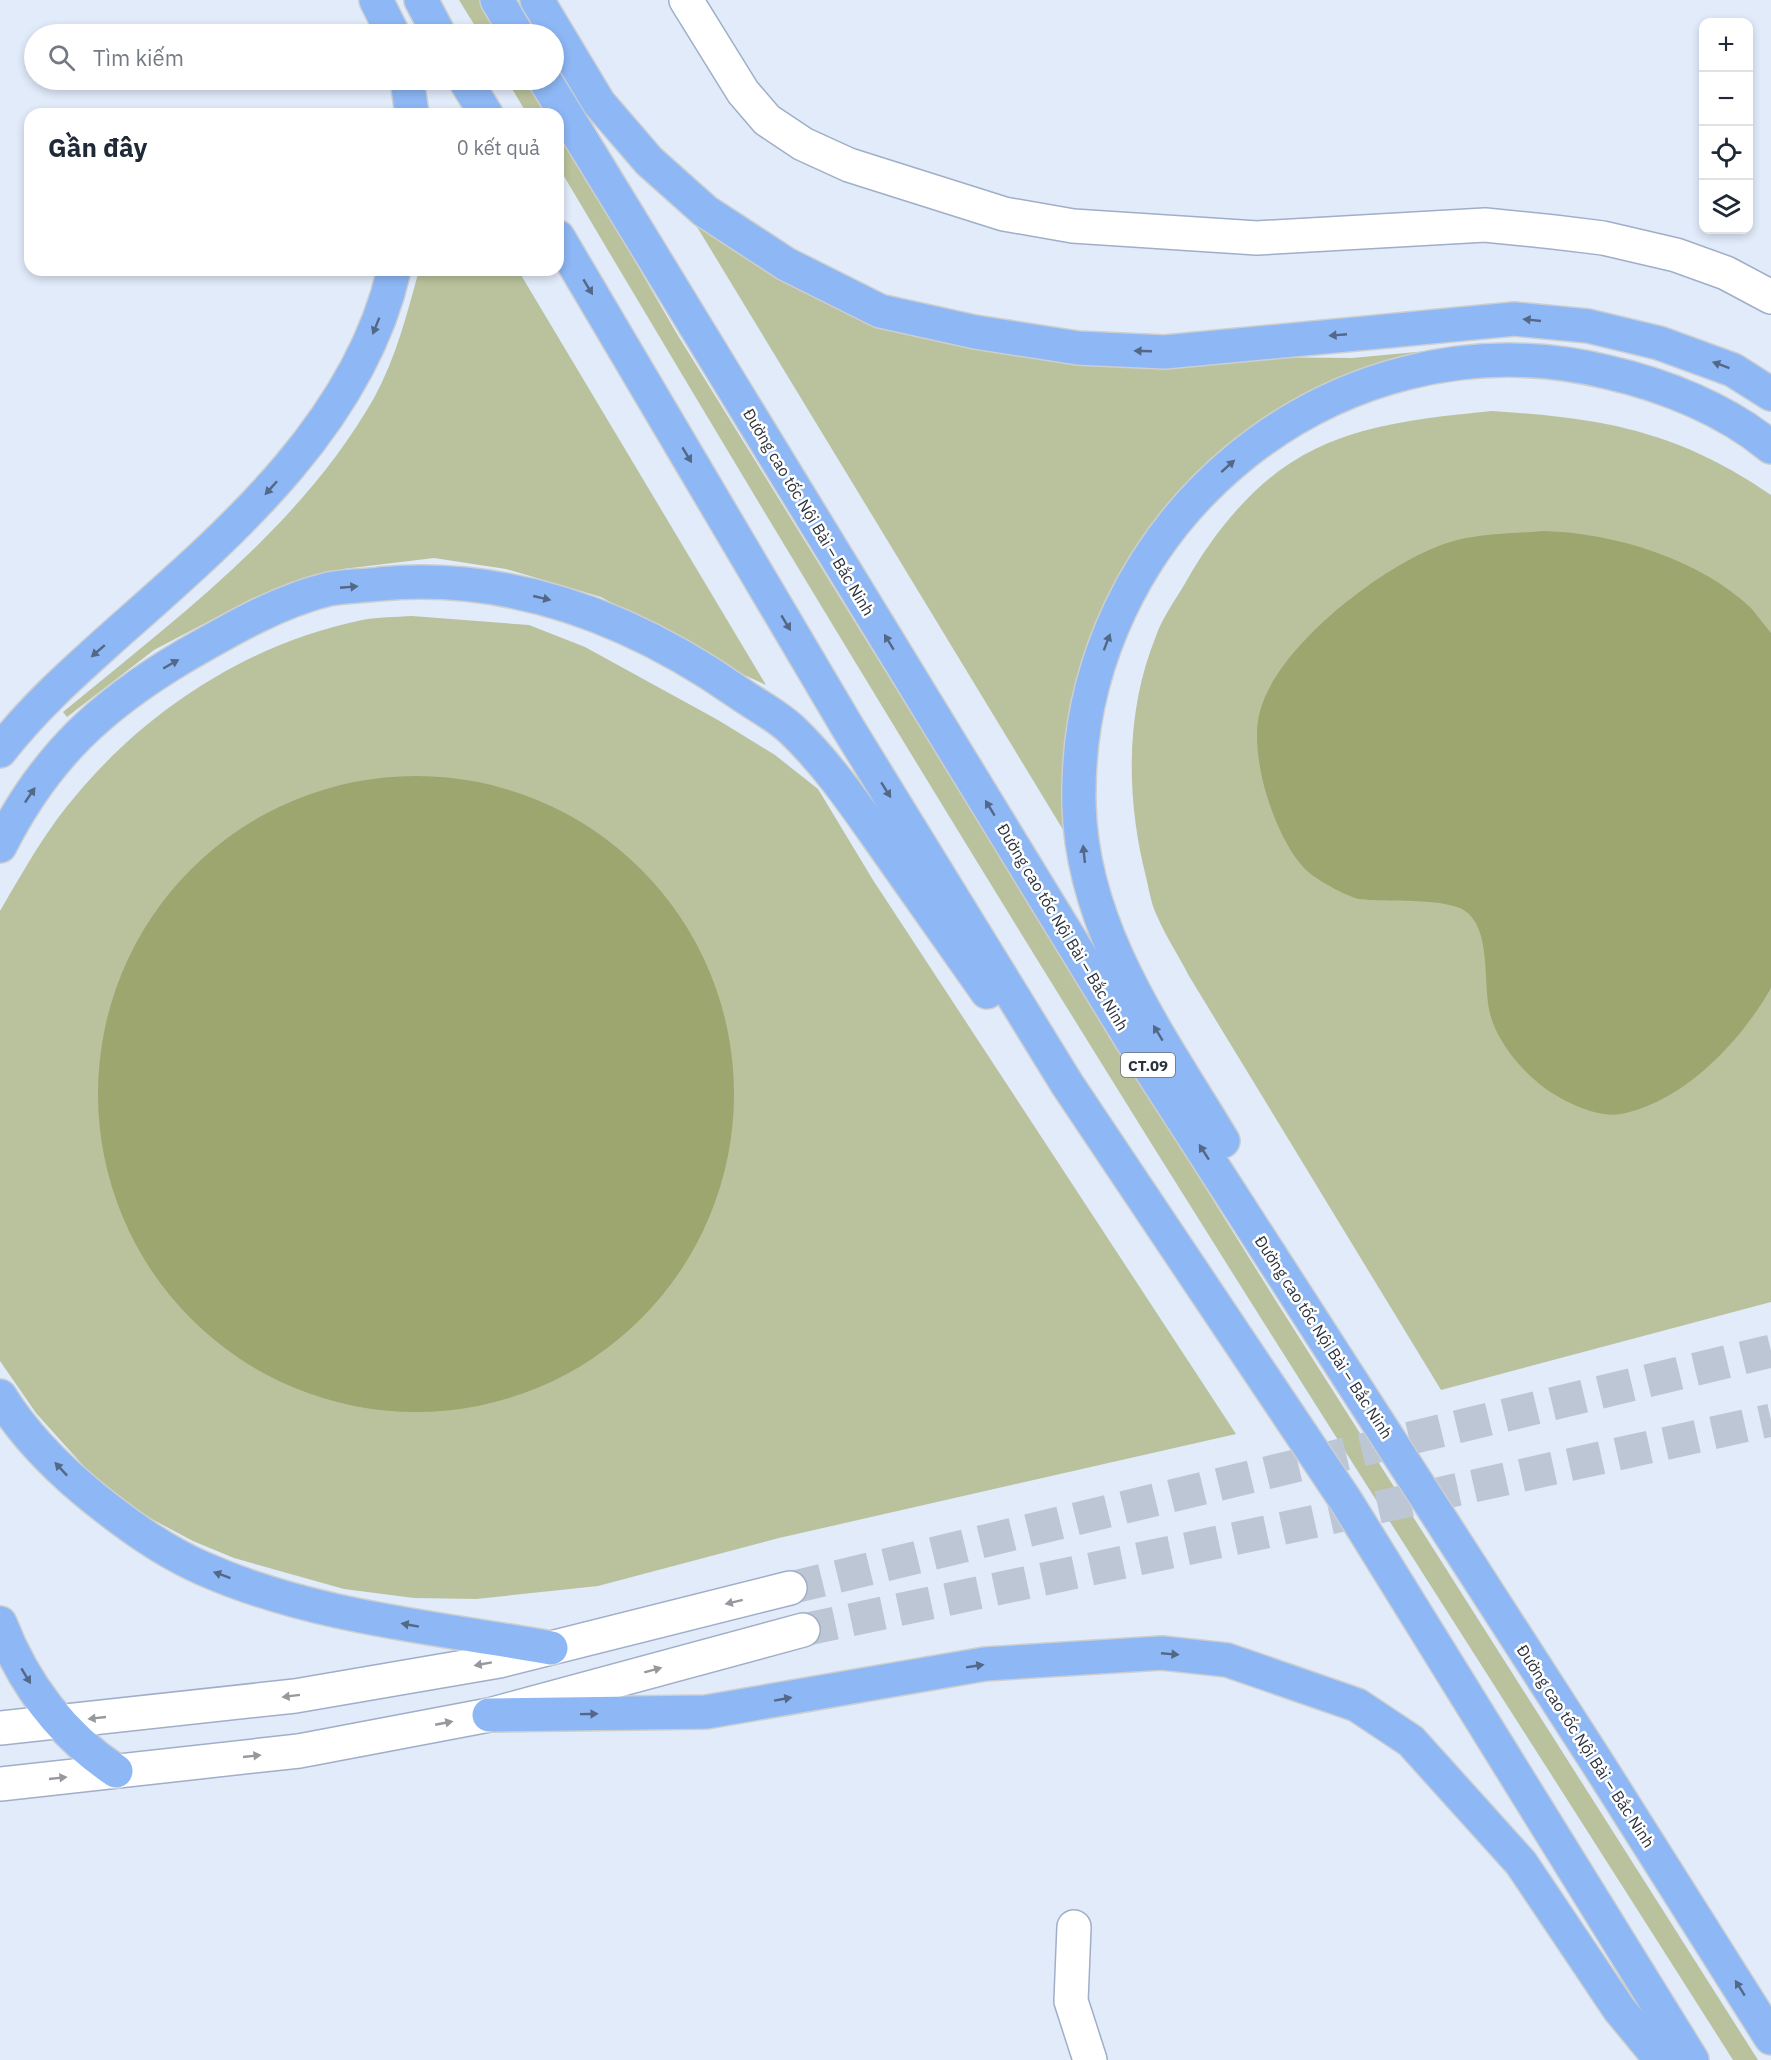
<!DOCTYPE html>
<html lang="vi">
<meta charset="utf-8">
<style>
body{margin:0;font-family:"IBM Plex Sans",sans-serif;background:#f2f2f3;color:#1f2937}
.controls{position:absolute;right:18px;top:18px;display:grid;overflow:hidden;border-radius:12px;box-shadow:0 3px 9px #0003}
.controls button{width:54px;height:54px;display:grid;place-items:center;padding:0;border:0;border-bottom:2px solid #e0e1e3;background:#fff;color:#1f2937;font:30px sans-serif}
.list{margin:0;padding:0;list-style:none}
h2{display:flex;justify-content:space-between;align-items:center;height:78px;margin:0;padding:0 24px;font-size:26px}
h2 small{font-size:20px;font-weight:400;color:#747a83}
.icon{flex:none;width:33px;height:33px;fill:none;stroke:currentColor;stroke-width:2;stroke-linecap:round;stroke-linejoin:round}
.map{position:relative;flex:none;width:1771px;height:2060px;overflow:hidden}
.search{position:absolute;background:#fff;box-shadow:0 3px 9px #0003;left:24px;top:24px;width:540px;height:66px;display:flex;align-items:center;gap:15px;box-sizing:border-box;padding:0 21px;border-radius:33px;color:#747a83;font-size:22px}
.panel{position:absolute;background:#fff;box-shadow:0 3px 9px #0003;left:24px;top:108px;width:540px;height:168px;border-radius:18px}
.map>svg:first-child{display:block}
.green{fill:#bac29d}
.water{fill:#9ca66e}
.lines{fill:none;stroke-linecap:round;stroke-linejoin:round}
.secondary-tunnel{stroke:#bdc6d4;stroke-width:33;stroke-dasharray:33 16;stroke-linecap:butt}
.street-casing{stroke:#9fafc7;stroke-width:36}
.secondary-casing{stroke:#9fafc7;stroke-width:36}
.highway-casing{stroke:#ccced0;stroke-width:36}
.street{stroke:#fff;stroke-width:33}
.secondary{stroke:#fff;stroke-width:33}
.highway{stroke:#8db7f5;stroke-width:33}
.oneway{fill:#536786}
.oneway2{fill:#96989e}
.labels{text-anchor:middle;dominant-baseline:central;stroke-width:5;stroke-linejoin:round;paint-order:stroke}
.shield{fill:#fff;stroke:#6b7076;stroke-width:1.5}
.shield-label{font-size:15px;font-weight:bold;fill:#2c323c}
.street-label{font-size:16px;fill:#2c323c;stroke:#fff}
</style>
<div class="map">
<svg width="1771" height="2060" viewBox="0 0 1771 2060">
<rect width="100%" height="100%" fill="#e1ebfa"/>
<!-- green -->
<path class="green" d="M459,0H484L504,34H480Z
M507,80H530L550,114H527Z
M558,128L677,334L1058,951L1276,1301L1758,2060H1733C1577,1814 1419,1569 1264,1323C1023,941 788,555 558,166Z
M691,217L856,308L1258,357L1352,358L1470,347L1534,350L1590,364L1311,398L1122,588L1079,856Z
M419,270H518L766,685L731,669L601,597L506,569L434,558L343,569L253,598L154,650L67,717L63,712C175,619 300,528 374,398C396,358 407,314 419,270Z
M1492,411C1603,418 1678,431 1771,495V1302L1441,1390L1189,976C1179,956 1166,937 1157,916C1151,904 1149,889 1146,877C1126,798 1125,712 1156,636C1163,616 1177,598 1187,580C1212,536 1248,490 1292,462C1351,424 1424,418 1492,411Z
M412,616L529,625L585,647L718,720L775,755L818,789L873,880L1236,1434L779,1538L598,1586L476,1599L414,1598L344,1589L234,1558L193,1541L146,1516L115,1496L88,1471L36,1413L0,1361V911C24,870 47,828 78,793C151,707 251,643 362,620C378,617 396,617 412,616Z"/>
<!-- water -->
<path class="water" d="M1544,531C1615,533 1699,559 1751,608C1758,616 1764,625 1771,633V988C1741,1041 1684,1102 1621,1114C1595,1119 1553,1097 1535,1080C1518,1066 1497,1039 1491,1017C1482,988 1492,937 1469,914C1452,896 1385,903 1359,899C1346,896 1323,883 1312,875C1288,857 1270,810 1263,782C1258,760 1254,733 1260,711C1278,645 1382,566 1444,544C1475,533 1513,534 1544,531Z
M98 1094a318 318 0 1 1 636 0a318 318 0 1 1-636 0Z"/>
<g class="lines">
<!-- secondary-tunnel -->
<path class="secondary-tunnel" d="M790,1588L1771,1351
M803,1630L1280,1529L1771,1420"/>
<!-- street casing -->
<g class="street-casing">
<path id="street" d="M686,0L743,92L767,120L803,144L849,165L1004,214L1073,226L1257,238L1485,225L1554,232L1603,238L1676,255L1726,273L1771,297
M1074,1927L1071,2001L1090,2060"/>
</g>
<!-- secondary casing -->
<g class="secondary-casing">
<path id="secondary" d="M0,1728L295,1696L499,1661L790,1588
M0,1784L299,1751L489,1715L803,1630"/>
</g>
<!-- highway casing -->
<g class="highway-casing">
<path id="highway" d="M376,0L393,34
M421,0L439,34
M497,0L517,34
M537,0L599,103L649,161L705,211L786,264L880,311L975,332L1078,348L1165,352L1514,319L1588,326L1659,343L1733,370L1771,394
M407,80L412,114
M465,80L486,114
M545,80L1131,1039L1600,1767L1771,2038
M558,237L848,728L1067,1084L1346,1501L1692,2060
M0,751C34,707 74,672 115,635C228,535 359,424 394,270
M0,846C45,757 101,705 186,655C231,629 279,601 329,589C345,586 363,586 379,584C512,572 632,618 739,693C756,705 776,715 791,729C828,764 856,806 885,847C919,895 953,943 987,992
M1223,1141C1160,1036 1082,931 1079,805C1072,525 1333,306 1607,372C1664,385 1725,409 1771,447
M0,1396C24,1435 59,1470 95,1499C128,1525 163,1551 202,1568C312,1617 433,1627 551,1648
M0,1623C24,1685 62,1735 116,1771
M489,1715L706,1712L985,1664L1162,1653L1227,1660L1357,1705L1411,1741L1521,1863L1619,2009L1661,2060"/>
</g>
<!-- street -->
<use href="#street" class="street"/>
<!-- secondary -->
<use href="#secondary" class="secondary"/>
<!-- highway -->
<use href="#highway" class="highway"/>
</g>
<!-- one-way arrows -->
<defs><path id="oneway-solid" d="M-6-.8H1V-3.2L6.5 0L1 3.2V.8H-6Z" transform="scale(1.5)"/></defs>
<g class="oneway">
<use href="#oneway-solid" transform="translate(588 287) rotate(59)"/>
<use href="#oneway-solid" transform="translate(1532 320) rotate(-174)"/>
<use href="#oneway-solid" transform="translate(376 326) rotate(112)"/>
<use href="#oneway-solid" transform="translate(1338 335) rotate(175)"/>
<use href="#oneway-solid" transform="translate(1143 351) rotate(-178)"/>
<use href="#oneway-solid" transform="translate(1721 365) rotate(-160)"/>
<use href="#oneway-solid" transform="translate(687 455) rotate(59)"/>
<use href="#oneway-solid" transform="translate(1228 466) rotate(-42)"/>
<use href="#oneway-solid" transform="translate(271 488) rotate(132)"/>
<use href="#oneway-solid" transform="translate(349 587) rotate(-5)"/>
<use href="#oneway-solid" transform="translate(542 598) rotate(13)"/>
<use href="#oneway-solid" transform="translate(786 623) rotate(59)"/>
<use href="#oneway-solid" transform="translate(889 642) rotate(-121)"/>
<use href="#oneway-solid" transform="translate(1107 642) rotate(-69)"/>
<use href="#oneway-solid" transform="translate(98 651) rotate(139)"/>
<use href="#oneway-solid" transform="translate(171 664) rotate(-30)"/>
<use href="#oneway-solid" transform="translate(886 790) rotate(58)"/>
<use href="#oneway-solid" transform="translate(30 795) rotate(-56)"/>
<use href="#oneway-solid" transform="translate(990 808) rotate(-121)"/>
<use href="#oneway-solid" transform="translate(1084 854) rotate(-96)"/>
<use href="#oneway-solid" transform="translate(1158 1033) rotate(-121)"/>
<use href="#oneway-solid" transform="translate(1204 1152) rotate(-123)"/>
<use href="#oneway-solid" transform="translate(61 1469) rotate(-133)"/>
<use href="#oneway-solid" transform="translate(222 1575) rotate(-160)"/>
<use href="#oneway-solid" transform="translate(410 1625) rotate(-170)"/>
<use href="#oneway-solid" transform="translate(1170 1654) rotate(5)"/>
<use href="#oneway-solid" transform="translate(975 1666) rotate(-9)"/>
<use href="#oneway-solid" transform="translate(26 1676) rotate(59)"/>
<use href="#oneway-solid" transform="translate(783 1699) rotate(-10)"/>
<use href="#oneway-solid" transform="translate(589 1714) rotate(-1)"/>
<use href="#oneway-solid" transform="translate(1740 1988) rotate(-122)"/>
</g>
<g class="oneway2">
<use href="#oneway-solid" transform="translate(734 1602) rotate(166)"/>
<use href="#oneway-solid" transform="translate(483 1664) rotate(170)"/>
<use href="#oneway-solid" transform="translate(653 1670) rotate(-15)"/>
<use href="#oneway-solid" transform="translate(291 1696) rotate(173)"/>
<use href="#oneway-solid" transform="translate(97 1718) rotate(174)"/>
<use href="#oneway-solid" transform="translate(444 1723) rotate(-11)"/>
<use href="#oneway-solid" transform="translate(252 1756) rotate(-6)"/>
<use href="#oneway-solid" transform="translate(58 1778) rotate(-6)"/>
</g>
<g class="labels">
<!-- shield labels -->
<rect class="shield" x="1121" y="1053" width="54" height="24" rx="4.5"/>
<g class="shield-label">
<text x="1148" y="1065">CT.09</text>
</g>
<!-- street labels -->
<g class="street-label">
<text transform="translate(809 512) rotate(59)">Đường cao tốc Nội Bài – Bắc Ninh</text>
<text transform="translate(1063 927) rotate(59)">Đường cao tốc Nội Bài – Bắc Ninh</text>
<text transform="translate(1324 1337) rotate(57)">Đường cao tốc Nội Bài – Bắc Ninh</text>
<text transform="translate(1586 1746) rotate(57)">Đường cao tốc Nội Bài – Bắc Ninh</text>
</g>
</g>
</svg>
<div class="controls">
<button>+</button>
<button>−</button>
<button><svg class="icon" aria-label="locate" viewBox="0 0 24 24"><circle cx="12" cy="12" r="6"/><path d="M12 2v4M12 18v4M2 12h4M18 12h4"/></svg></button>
<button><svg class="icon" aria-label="layers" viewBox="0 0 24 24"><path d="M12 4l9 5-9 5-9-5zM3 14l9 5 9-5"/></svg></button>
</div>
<div class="search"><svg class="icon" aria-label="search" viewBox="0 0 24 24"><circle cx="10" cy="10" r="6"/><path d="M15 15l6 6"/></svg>Tìm kiếm</div>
<section class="panel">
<h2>Gần đây<small>0 kết quả</small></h2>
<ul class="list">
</ul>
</section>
</div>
